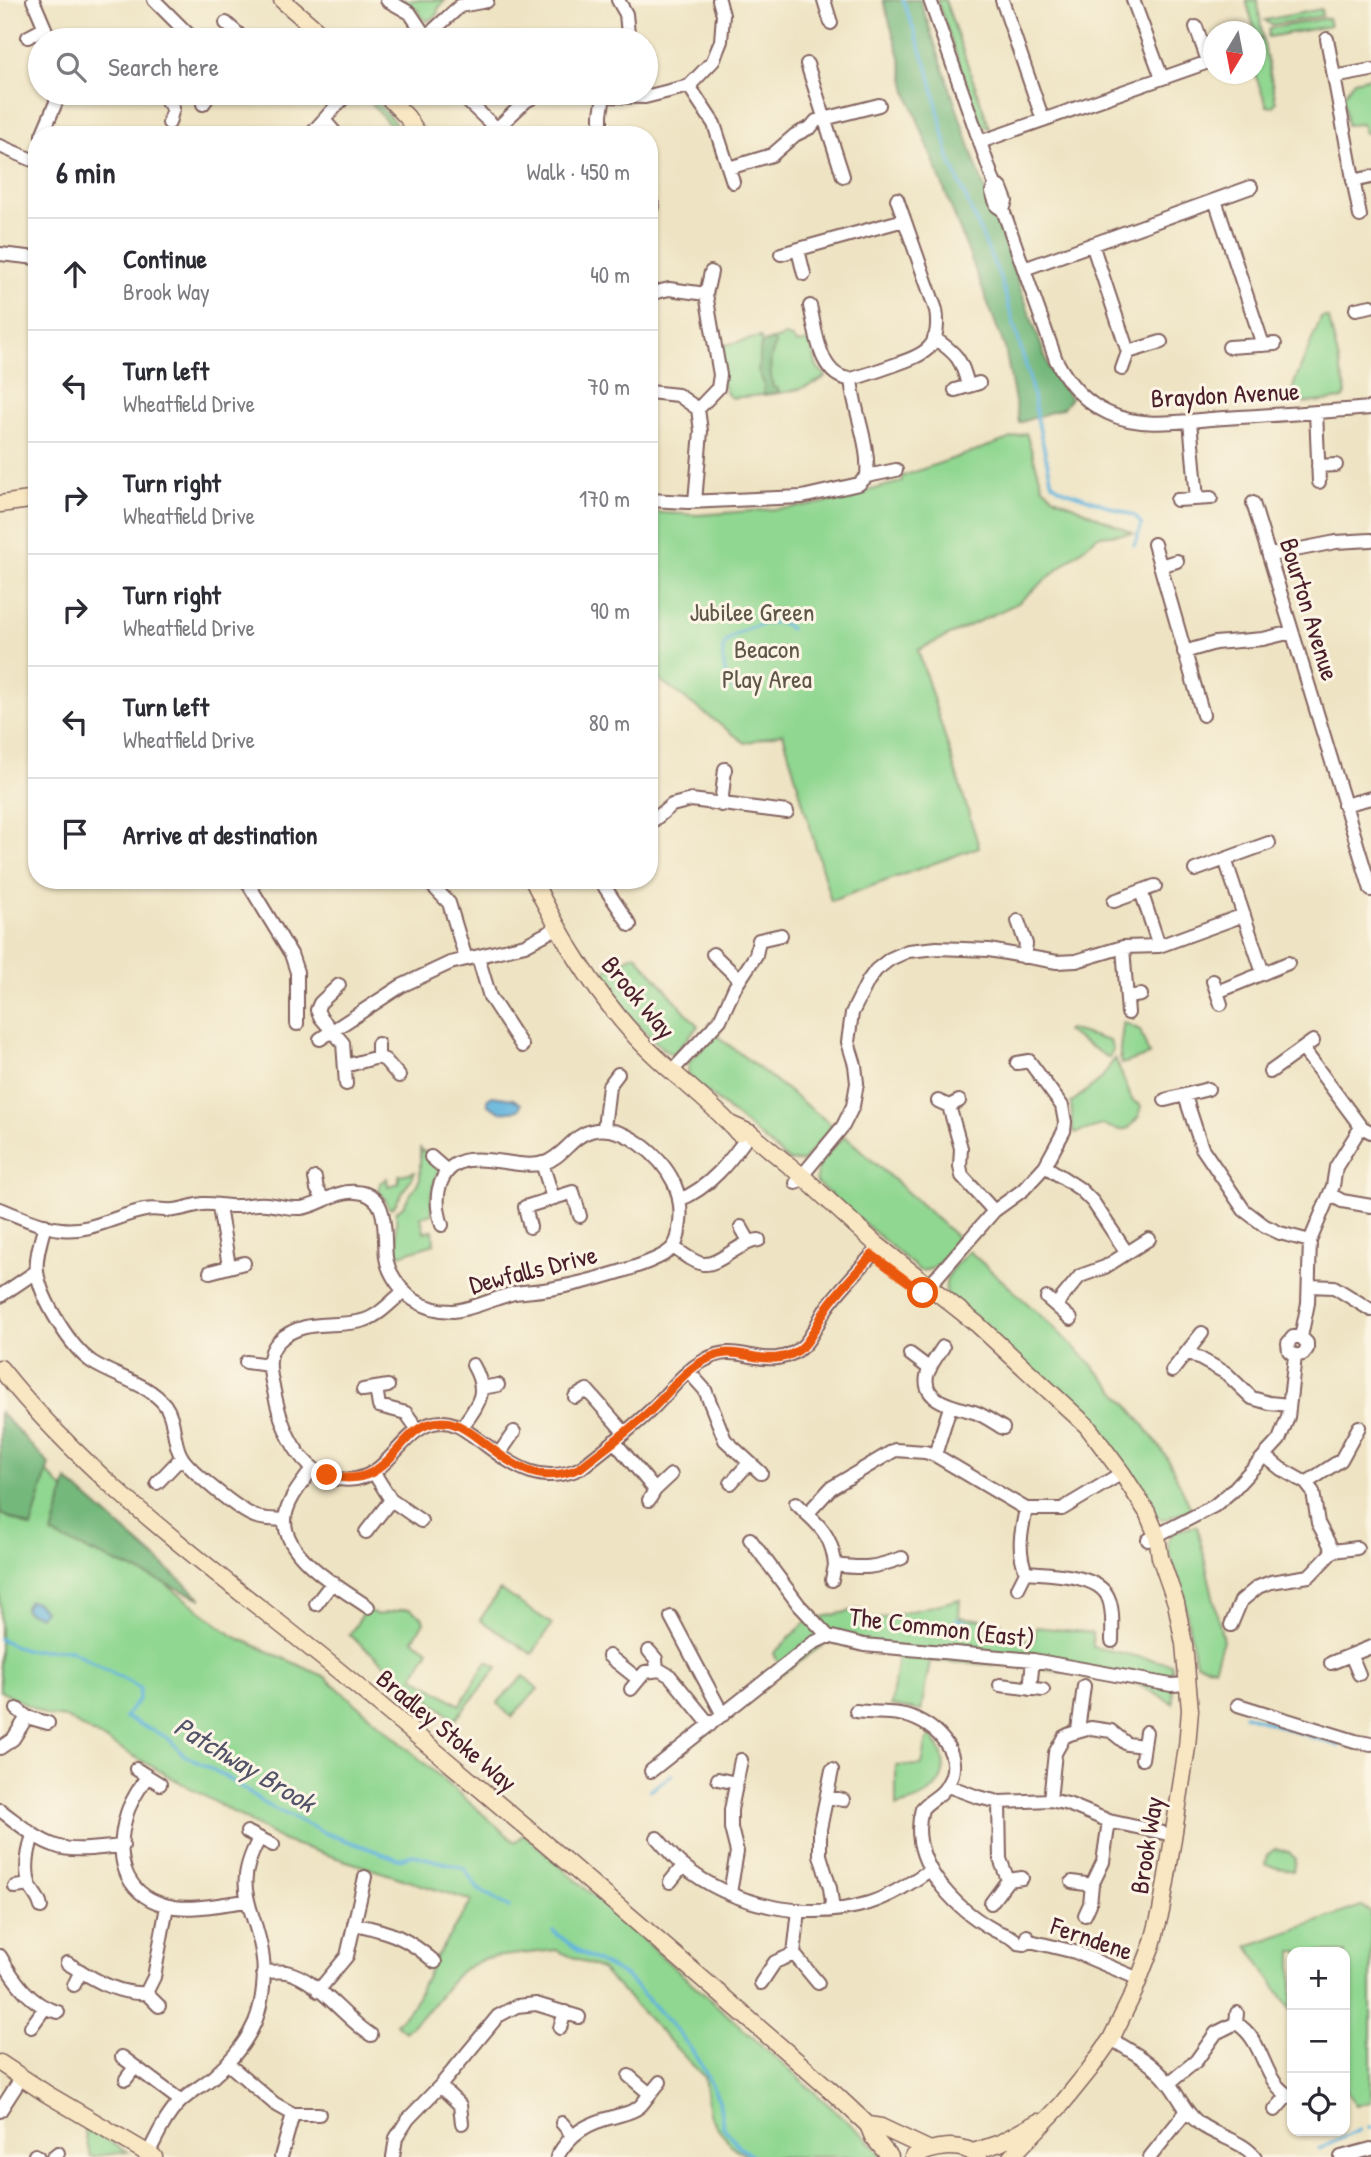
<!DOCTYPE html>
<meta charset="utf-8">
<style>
body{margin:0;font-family:"Patrick Hand",sans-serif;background:#f2f2f3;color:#2b2b33}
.controls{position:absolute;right:21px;bottom:21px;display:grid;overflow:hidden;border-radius:14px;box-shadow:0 2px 5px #0004}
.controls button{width:63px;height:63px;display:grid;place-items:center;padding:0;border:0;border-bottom:2px solid #e1e1e2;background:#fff;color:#2b2b33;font:35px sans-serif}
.compass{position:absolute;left:1203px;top:21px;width:63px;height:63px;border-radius:50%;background:#fff;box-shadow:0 2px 5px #0004;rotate:190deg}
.stop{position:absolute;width:21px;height:21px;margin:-16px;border:5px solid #ea580c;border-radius:50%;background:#fff}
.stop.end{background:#ea580c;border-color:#fff;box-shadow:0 2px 7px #0008}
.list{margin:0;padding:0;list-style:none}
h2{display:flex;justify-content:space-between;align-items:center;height:91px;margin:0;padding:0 28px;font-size:30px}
h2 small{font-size:23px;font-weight:400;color:#7c7c81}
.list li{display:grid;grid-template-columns:46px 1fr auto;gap:21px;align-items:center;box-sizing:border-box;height:112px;padding:0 28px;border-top:2px solid #e1e1e2}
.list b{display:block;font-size:26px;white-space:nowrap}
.list p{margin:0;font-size:23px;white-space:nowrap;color:#7c7c81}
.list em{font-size:23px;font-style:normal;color:#7c7c81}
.icon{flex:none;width:38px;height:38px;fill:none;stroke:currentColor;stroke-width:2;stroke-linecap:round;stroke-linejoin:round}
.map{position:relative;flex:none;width:1371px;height:2157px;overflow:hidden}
.search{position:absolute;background:#fff;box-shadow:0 2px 5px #0004;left:28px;top:28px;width:630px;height:77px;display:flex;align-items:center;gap:18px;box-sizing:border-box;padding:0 24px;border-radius:38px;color:#7c7c81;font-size:26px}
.panel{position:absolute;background:#fff;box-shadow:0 2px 5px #0004;left:28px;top:126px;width:630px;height:763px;border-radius:28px}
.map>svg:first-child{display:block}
.green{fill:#90d791;stroke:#6d7b5e;stroke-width:2}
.forest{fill:#74b87b;stroke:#5f6c53;stroke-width:2}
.water{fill:#61b3dc;stroke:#566984;stroke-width:2}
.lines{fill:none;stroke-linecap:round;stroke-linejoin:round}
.stream{stroke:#61b3dc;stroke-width:3.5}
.street-casing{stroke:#836460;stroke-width:16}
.secondary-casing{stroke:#836460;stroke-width:19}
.street{stroke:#fff;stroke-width:12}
.secondary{stroke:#f9e7c3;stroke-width:16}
.route{stroke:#ea580c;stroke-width:9}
.labels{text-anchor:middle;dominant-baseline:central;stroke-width:6;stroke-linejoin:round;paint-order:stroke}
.street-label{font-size:26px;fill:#4a1f2b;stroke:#fcf5e5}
.park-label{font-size:26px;fill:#5f564a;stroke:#fcf5e5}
.water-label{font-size:28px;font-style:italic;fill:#525369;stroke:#fcf5e5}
</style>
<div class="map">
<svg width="1371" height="2157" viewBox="0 0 1371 2157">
<rect width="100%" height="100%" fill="#fcf5e5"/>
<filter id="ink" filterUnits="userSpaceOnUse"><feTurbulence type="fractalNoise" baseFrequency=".0143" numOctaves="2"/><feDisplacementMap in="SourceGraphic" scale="14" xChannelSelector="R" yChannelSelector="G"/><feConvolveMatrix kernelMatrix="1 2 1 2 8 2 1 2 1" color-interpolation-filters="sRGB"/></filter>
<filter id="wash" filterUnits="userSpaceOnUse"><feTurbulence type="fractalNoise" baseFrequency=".00686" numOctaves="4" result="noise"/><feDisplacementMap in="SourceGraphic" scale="28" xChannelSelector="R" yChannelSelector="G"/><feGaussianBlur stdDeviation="1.57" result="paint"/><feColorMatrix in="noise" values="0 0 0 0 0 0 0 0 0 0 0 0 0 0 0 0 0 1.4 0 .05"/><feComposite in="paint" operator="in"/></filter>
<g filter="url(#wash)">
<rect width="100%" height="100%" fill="#eee3c2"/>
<!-- green -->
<path class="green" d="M401,0H445L438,9L437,16L427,21L421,16L419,11Z
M937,0H945L990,129L980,122Z
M1246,0H1257L1263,38L1257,37Z
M1321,9L1322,16L1271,25L1265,20Z
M1328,18L1330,26L1268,37L1269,30L1272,28Z
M1256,38L1263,40L1264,44L1276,102L1273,107L1267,106L1255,74Z
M1371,77V133H1365L1362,124L1347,125L1343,96L1354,81Z
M363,93H368L406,135H398Z
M1324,317L1328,318L1330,323L1346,393L1343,399L1304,403L1293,389L1294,384L1321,318Z
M785,336L792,338L796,343L810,341L817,367L826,376C804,395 759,395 731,398C718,387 721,362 720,346L760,337L763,344Z
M1026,433L1043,487L1054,497L1133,533L1098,536L1018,603L918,650L979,847L831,901L783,733L745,743L649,672V512L698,515L789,508L819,504L901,482L903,476Z
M635,954L698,1026L673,1055C661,1050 613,1001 607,988C605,984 605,976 604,971Z
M1123,1022L1140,1030L1149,1055L1122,1064C1117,1050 1123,1037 1123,1022Z
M1068,1029L1110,1041L1113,1050L1109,1058L1066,1031Z
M716,1035L833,1126L802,1162L789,1161L692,1079L688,1073L689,1062Z
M1115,1058L1132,1100L1141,1106L1139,1116L1129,1128L1120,1130L1102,1125L1076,1133L1073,1131L1071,1103L1101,1079Z
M845,1136L958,1238C947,1251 938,1274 919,1270L817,1183C812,1164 833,1149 845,1136Z
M420,1147L422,1151L427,1152L439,1168L431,1196L432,1214L421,1217L424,1232L433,1230L434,1244L397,1256L396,1212L404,1205L420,1179Z
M415,1172L393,1208H389L384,1197L379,1192L380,1183L387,1178L388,1186L399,1183V1175Z
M969,1251C1038,1313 1111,1374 1163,1452C1175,1469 1182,1491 1191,1509L1163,1520L1154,1516L1094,1425L947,1295C941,1274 956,1266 969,1251Z
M0,1419L57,1483L125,1552L233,1636L324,1676L515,1842L524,1834L867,2139L884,2157H747L729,2143L709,2115L704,2077L601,1969L556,1950L485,1958L459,1972L429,2009L405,2032L396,2024L412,2007L435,1958L472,1901L284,1841L66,1718L48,1716L0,1691Z
M1197,1526L1223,1640L1214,1668L1196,1663L1181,1585L1168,1549V1540L1174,1531Z
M500,1590L552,1624L532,1654L480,1620Z
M960,1599L959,1617L1001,1622L1000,1636L1034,1641L1036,1627L1092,1633L1093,1647L1172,1664L1173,1703L1133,1682L1024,1666L930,1661L921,1711L891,1706L898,1655L830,1640L782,1674L774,1653L808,1620L860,1609L871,1621Z
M404,1609H410L422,1617L424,1622L413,1640L429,1650L413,1676L460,1705L487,1661L498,1667L455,1720L349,1635L366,1610L378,1615Z
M524,1676L538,1689L511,1717L497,1703Z
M931,1736C960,1772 935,1799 896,1806V1766L922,1765L927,1739Z
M1275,1849L1289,1852L1295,1859L1293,1871L1265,1865L1267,1855Z
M1361,1906L1371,1913V2102L1356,2106L1345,2089V1952H1292V2012L1248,1946Z
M84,2127L127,2152L90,2157Z"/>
<!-- forest -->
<path class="forest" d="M883,0H920L976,165L1051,373L1071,398L1063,408L1019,423L1005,348L907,92L900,57Z
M772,340L776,345C768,358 770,372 773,387L778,389L779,392L763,395L764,384L758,370C761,361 759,354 761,344Z
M0,1412L49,1464L31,1528L0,1513Z
M67,1480L202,1599L52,1535Z"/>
<!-- water -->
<path class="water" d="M492,1096L513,1099L521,1104L519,1110L500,1112L488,1105L487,1100Z
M29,1601L37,1603L44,1610L40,1616L26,1612L25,1607Z"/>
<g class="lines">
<!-- stream -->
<path class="stream" d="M903,0L930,75L949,158L1001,280L1029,376L1039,427L1052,483L1061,489L1135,516L1142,525L1134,545
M736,691C729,684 725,676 724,666C723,658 721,651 725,644C732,633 768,619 781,623C785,624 787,626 790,629
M956,1620L972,1623
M0,1639L24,1650H70L140,1688L139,1699L125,1717L168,1738L184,1755L223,1775L269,1806L325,1833L398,1859L414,1855L464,1868L478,1889L509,1907
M1245,1715L1339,1746
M651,1790L672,1775
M553,1931L580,1952L626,1976L680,2034L699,2060L719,2100L723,2127L742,2149L753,2157
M1369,2127H1371
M1319,2149L1360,2130"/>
</g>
</g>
<g filter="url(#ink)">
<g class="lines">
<!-- street casing -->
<g class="street-casing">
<path id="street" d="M33,0L50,40
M154,0L194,40
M387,0L410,13L428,40
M618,0L626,14L628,34
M824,0L831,23
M930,0L995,185L992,192L997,206L1003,210L1056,360C1068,383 1084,402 1108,413C1143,430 1188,420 1225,418C1274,415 1323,412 1371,408
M1002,0L1043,120
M1133,0L1162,78
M226,23L245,40
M1196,27L1208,61
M28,37L45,28
M426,37L460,6L487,1
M1327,39L1360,216
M263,40L272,36
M807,64L843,176
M1334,77L1371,70
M689,86L714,124L733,182
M160,93L173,108L169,123
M462,93L466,100L497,129
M593,93L604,96L645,97L689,86L713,61L721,41L723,15L719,0
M203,104L211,93
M324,120L337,135
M42,135L60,93
M310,135L348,93
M490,135L526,101L540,93
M601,135V114L604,96
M980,142L1214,60
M0,146L37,162
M729,168L772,155L795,135L811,127L816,121L879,105
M1353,181L1371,177
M995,185L1001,188L1006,201L1003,210
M1215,200L1263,345
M649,207L653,206
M1092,244L1128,352
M798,250L804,274
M0,254L37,258
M781,254L904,220
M1024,269L1251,187
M649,294L669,289L706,294
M810,306C816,330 819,378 851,379
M1356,309L1371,306
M934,338C956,353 962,359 968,386
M1229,347L1275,344
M1122,369L1128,352L1161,342
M955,390L979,383
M649,392L678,395L698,409L718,388L720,375L706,294L711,272
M1316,412L1319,482
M1190,421L1197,499
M1318,466L1336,465
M867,476C870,444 854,412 851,379C866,375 880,370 894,365C925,354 942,348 936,310L897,199
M649,500L688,502L802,497L859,484L867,476L896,470
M1177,500L1211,498
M695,502L701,431L698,409
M1253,503L1371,890
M1154,544L1203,715
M1270,555L1336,542L1371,540
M1160,566L1177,561
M1184,652L1215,643L1263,639L1292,632
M721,805L725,769
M1344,805L1371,798
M649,824L672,805L691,800L787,812
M1225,859L1263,973
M1195,870L1269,843
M246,880L291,954L297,972V1024
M427,880L449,903L466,959
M600,880L630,925
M1141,891L1159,946
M1114,901L1155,886
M1018,921L1026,944L1024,957
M1123,947L1128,1013
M713,954L739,979
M478,957L490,997L522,1046
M1213,981L1221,1004
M339,985L320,1003L317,1010L321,1018L343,1043L346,1084
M1217,992L1288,963
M1127,997L1141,995
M320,1039L401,986L450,963L525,945L557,928
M378,1044V1057L385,1060L399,1076
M1303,1049L1361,1127L1371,1132
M345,1066L378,1057
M671,1072L720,1020L735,987L756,955L759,940L781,935
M1270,1072L1313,1041
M1185,1096L1202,1148L1244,1210L1265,1226L1280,1233L1310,1241
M1165,1100L1208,1089
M938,1101L949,1106L959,1101
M949,1106L961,1148L960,1166L962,1176L994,1211
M604,1128L609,1086L618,1074
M431,1157L447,1171
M542,1163L553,1198
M1045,1166L1080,1189L1093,1202L1127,1253
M315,1178L317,1189L323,1198
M796,1183L843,1126L853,1106L857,1083L855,1065L848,1042L852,1013L868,981L876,970L890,959L908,951L937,948L989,950L1057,962L1076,961L1123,947L1159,946L1244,915
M1330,1194L1342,1201L1371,1206
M679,1200C710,1188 731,1160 750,1133
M219,1207L229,1266
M0,1209C19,1216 40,1227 61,1229C90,1233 117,1215 145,1210C155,1208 165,1211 174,1210C184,1209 193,1205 203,1204C214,1203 225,1207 237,1206C247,1206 256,1203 266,1204C278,1205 289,1209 301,1208C320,1206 335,1190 356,1192C391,1194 383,1233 386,1257C388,1273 401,1291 414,1300C425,1307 440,1311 453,1311C474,1309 494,1298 515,1293C528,1291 542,1291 555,1288C578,1284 662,1264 674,1246C677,1241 679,1234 679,1229C682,1214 680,1197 674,1183C661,1156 623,1122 591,1131C572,1136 563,1157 544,1163C513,1172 460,1140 442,1180C435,1195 437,1210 442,1225
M45,1225C41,1240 35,1258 37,1272C41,1299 70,1347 92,1362C115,1377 148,1383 165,1405C176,1420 172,1440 181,1456C190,1471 237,1509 254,1516C263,1520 275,1519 285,1520
M530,1227L525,1207L573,1192L580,1216
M741,1227L749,1241
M673,1247C682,1253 692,1262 703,1264C719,1266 738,1242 759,1240
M210,1272L244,1263
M1309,1286L1334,1287L1371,1310
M404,1291C392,1301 380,1315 365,1320C337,1329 303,1317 279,1341C265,1354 270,1374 274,1391C282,1431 303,1486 356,1479C392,1473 405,1422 442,1422C455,1422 465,1430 475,1437C510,1462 536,1488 581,1468C605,1448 632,1429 654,1407C671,1390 684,1371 705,1360C733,1344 750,1361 777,1358C812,1353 813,1325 830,1303C843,1286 858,1271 872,1255
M923,1293L994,1211L1023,1190L1045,1166L1064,1131L1065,1122L1062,1106L1029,1061L1017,1063
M0,1296L37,1271
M1047,1298L1071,1319
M1056,1305L1080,1276L1105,1267L1149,1239
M1301,1337L1308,1303L1310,1241L1333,1186L1336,1167L1361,1127
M943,1347C938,1355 929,1366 927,1376C922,1402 957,1407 974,1412C984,1415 994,1423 1003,1428
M1188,1352L1226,1373L1252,1398L1269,1403L1289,1405
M910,1354L930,1369
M246,1362L269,1365
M688,1371L705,1390L725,1440L761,1473
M1172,1371L1202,1333
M376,1388L379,1406L406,1413L418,1430
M482,1388L498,1385
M363,1390L388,1386
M575,1397L587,1390L624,1432
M462,1427C479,1403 489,1393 473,1365
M614,1441L655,1490
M499,1454L514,1432
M935,1455L950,1407
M1265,1456L1281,1469L1306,1483L1313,1492L1318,1523L1333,1551
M313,1468C303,1482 286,1501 285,1520C284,1557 342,1589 368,1607
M374,1473L391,1500L421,1521
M157,1483L182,1457
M731,1483L749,1463
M1306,1483L1341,1460L1359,1427
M649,1500L655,1490L671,1475
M796,1503L807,1514
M1026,1509C1021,1532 1017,1550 1026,1572C1048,1574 1098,1574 1108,1597C1114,1610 1112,1628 1112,1641
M366,1532L391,1500
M750,1539L799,1605L828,1636
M1148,1540L1214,1506L1232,1491L1279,1440L1288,1417L1295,1356L1289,1351L1288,1343L1293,1337H1301L1307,1343V1349L1303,1354L1295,1356
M902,1558C874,1568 865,1569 835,1565C833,1542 824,1529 807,1514L831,1488L895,1450L925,1452L935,1455L1026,1509H1062L1122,1473
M832,1580L835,1565
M1018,1588L1026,1572
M316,1604L333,1582
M671,1617L723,1715
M1231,1625L1241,1601L1258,1587L1271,1582L1309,1576L1333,1551L1357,1548
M649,1651L656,1659L657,1670
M1351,1655L1359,1674
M609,1656L638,1679
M1331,1663L1371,1647
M1000,1685L1043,1690
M631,1689L645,1672L660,1670L670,1676L710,1725
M1030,1689L1033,1660
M1238,1705L1355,1741L1371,1744
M17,1709L27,1717L48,1723
M856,1711C871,1713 886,1712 899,1714C932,1719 969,1754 946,1787C940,1797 929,1800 922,1809C907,1860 953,1907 994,1930C1003,1935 1012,1935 1018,1943L1025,1944L1030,1941
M1078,1730L1084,1686
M0,1748L13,1739L27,1717
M1142,1759L1146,1732
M136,1769L160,1784
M832,1770L820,1829V1855L830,1888L833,1910
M651,1771L813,1643L828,1636L864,1645L1033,1660L1171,1685L1188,1684
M147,1776C140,1788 131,1800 127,1813C115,1853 121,1893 165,1905C189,1912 221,1904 246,1901
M718,1779L736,1783
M948,1786L978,1797L999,1802L1050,1800L1068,1804L1109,1821L1173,1835
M827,1797L843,1800
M1050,1800L1055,1753L1064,1737L1070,1734L1091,1728L1111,1731L1127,1744L1144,1746
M0,1810C18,1823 35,1839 56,1846C75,1853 103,1847 123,1846
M247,1832L273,1845
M33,1835C28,1851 24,1870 30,1886C34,1895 39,1897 41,1907
M657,1838C665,1847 673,1857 682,1865C732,1906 807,1922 869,1903C891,1896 911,1883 930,1870
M1008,1880L1022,1878
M670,1882L683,1866
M1072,1882L1092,1885
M15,1887L30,1885
M730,1893L737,1852L731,1828V1810L741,1760
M991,1903L1008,1880L1000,1859L999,1802
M799,1910L794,1954L818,1983
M1085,1915L1090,1904L1092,1885L1103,1862L1109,1821
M354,1924C391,1932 406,1937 435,1962
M1027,1936L1030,1941L1075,1952L1139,1979
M0,1956C13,1979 31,2006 58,2012
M67,1963C91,1977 116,1995 146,1993L154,1977L167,1906
M263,1973C270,1972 279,1971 286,1972C317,1978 344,2018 371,2035
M761,1983L775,1962L794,1954
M74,1985L81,1971
M318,1991L347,1956L365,1877
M146,1993L159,2006
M1236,2023C1267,2042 1261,2083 1292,2097
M31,2027L44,2009
M560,2028L565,2012
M1111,2039C1131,2051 1152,2062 1167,2081C1179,2095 1184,2112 1200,2124C1218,2137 1241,2140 1255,2157
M122,2057L181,2101
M227,2063L275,2104L293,2114H319
M126,2079L135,2067
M1169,2083L1196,2061L1216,2033L1236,2023L1237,2013
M440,2086L460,2105L462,2123
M650,2094L660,2082
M1275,2110L1288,2095
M0,2111L22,2077
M562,2123L572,2135
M148,2154C157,2136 165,2118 179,2103C189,2093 202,2086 213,2077C230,2062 246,2043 255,2022C263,2002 266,1974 262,1952C254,1905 231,1890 259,1839
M35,2155L38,2157
M53,2157L58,2153
M281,2157L293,2114
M393,2157L396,2138L408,2119L440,2086L498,2016L517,2006L536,2004L579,2017
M557,2157C570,2133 588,2123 613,2117C622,2114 632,2113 639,2107C643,2104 646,2098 650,2094L629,2076
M1150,2157L1186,2112
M1341,2157L1371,2149"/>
</g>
<!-- secondary casing -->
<g class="secondary-casing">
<path id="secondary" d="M282,0L328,40
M384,93L407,117L419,135
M0,504L37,499
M533,880C561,937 593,990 636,1037C668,1072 708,1098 738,1133
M732,1125L750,1133L802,1176L876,1244L977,1324L1087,1426L1122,1473L1147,1512L1157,1536L1160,1557L1176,1603L1184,1644L1190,1710L1187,1747L1169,1864L1161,1911L1152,1945L1134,1992L1111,2039L1090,2069L1061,2105L1011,2157
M0,1368C97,1490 226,1578 345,1676C511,1813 675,1954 837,2096L868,2125L873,2137L890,2157
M0,2063L47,2094L154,2157
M868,2125L881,2127L928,2149
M973,2152L1000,2143L1038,2122
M913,2157C932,2147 961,2141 979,2157"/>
</g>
<!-- street -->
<use href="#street" class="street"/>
<!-- secondary -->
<use href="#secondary" class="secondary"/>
</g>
</g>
<g class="lines" filter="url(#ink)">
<!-- route -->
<path class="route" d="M327,1475C396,1493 394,1423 441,1422C454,1421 465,1429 475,1436C509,1461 535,1488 580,1468C605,1448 632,1429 654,1407C671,1390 684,1371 705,1360C733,1344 750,1361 777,1358C812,1354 813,1325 830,1303C843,1286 858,1271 872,1255L923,1293"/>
</g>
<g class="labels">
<!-- street labels -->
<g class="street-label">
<text transform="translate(1225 394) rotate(-3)">Braydon Avenue</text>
<text transform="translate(1310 609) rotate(73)">Bourton Avenue</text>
<text transform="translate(639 997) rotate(50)">Brook Way</text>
<text transform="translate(533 1269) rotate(-14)">Dewfalls Drive</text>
<text transform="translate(942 1627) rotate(7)">The Common (East)</text>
<text transform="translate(447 1730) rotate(40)">Bradley Stoke Way</text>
<text transform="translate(1146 1845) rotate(-81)">Brook Way</text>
<text transform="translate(1092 1938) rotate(19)">Ferndene</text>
</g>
<!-- park labels -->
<g class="park-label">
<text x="752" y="611">Jubilee Green</text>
<text x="767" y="648">Beacon<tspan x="767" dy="30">Play Area</tspan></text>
</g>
<!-- water labels -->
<g class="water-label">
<text transform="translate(245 1764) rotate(31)">Patchway Brook</text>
</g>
</g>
</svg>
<div class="controls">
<button>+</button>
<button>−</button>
<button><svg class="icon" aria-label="locate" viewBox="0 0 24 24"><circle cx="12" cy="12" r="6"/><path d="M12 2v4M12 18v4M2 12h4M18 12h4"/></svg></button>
</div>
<svg class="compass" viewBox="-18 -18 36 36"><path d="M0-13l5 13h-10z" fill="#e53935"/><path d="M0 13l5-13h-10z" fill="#7c7c81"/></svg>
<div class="stop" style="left:923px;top:1293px"></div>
<div class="stop end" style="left:327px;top:1475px"></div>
<div class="search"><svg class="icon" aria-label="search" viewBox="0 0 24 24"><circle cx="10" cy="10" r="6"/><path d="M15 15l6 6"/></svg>Search here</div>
<section class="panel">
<h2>6 min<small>Walk · 450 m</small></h2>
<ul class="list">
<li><svg class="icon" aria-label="ahead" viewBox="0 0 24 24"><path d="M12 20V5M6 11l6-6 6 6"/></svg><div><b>Continue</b><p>Brook Way</p></div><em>40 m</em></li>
<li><svg class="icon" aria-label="left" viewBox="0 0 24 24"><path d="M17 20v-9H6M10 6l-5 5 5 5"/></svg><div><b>Turn left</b><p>Wheatfield Drive</p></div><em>70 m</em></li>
<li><svg class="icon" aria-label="right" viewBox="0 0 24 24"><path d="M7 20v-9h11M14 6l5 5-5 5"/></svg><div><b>Turn right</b><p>Wheatfield Drive</p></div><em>170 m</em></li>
<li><svg class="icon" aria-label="right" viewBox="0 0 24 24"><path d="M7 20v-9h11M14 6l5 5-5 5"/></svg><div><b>Turn right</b><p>Wheatfield Drive</p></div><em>90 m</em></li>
<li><svg class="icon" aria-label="left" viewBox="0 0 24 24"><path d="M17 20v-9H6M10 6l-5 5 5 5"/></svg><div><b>Turn left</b><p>Wheatfield Drive</p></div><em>80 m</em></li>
<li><svg class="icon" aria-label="arrive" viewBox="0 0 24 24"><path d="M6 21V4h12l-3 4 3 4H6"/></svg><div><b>Arrive at destination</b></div></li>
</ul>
</section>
</div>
